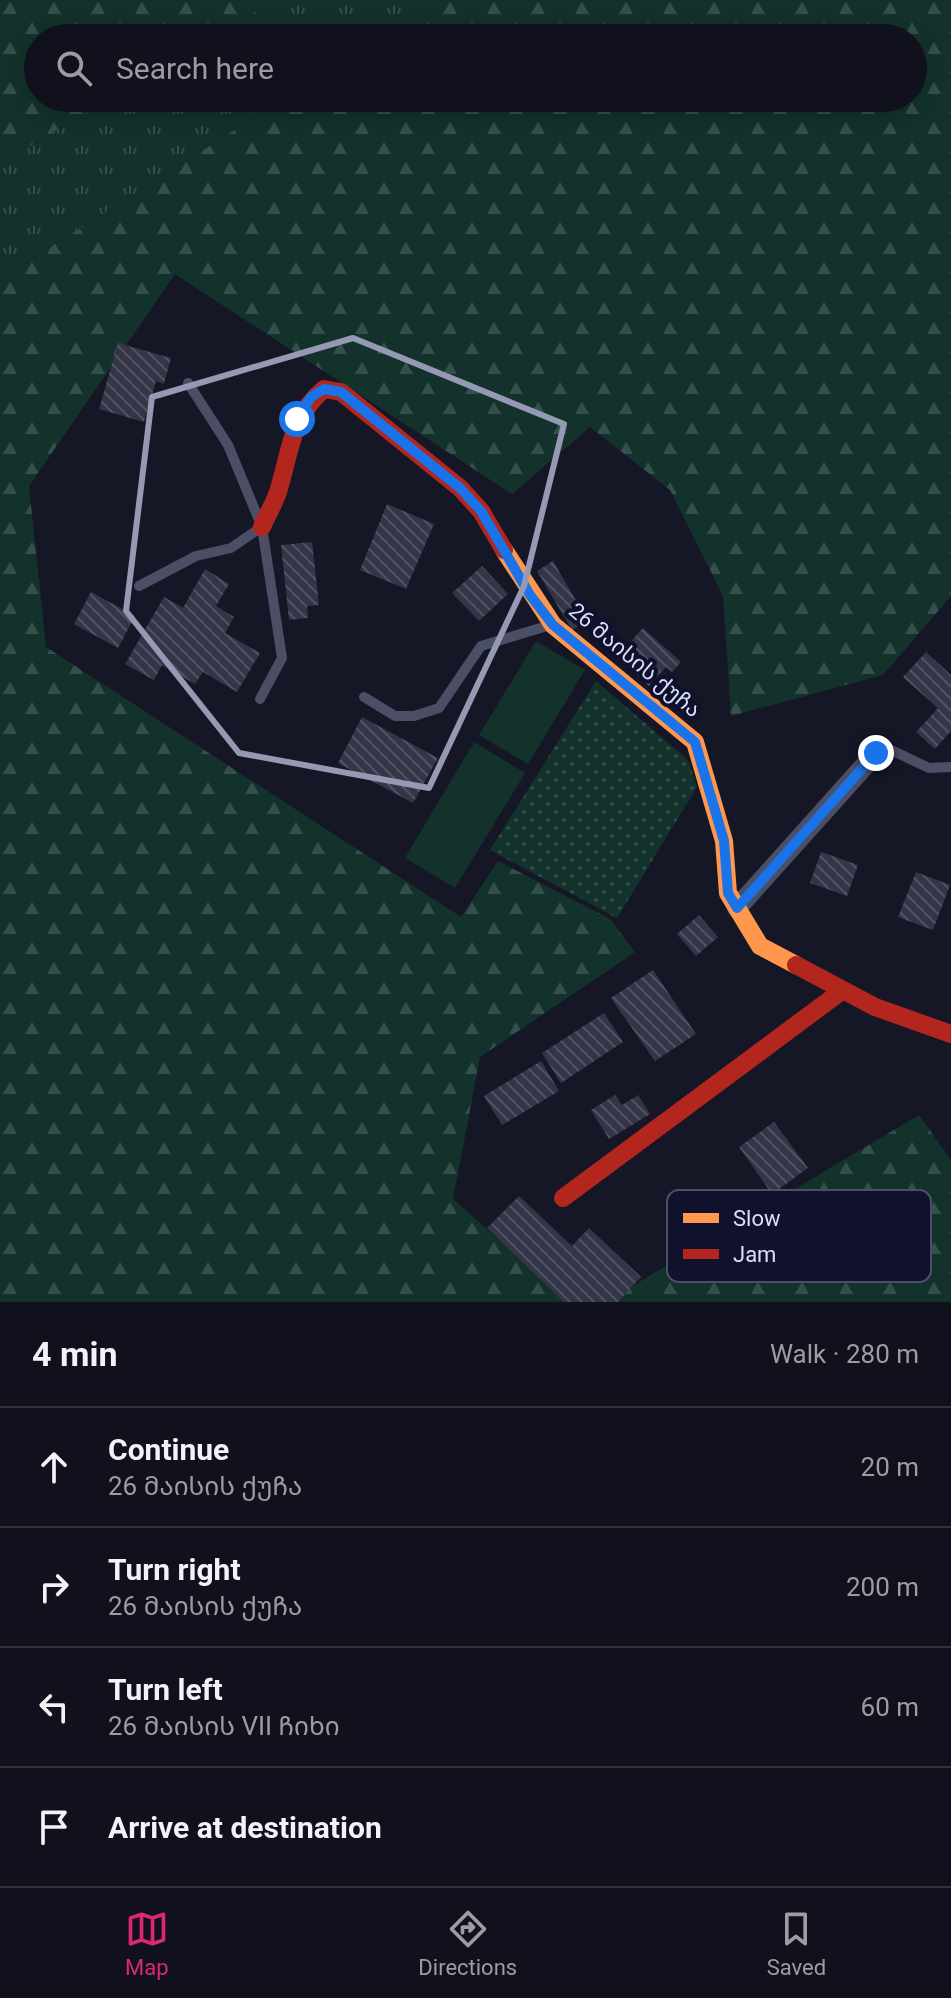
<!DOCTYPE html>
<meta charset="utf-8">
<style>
body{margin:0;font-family:Roboto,"Noto Sans Georgian",sans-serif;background:#191a25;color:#f1f3f6}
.stop{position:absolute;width:24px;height:24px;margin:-18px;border:6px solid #1a73e8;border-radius:50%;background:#fff}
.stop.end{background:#1a73e8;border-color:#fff;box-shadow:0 2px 8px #0008}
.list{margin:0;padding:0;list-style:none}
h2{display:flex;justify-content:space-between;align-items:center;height:104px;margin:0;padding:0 32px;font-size:34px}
h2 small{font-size:26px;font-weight:400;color:#9c9da3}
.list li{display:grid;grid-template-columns:52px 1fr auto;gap:24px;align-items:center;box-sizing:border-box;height:120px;padding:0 32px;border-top:2px solid #30313b}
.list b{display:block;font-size:30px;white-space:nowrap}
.list p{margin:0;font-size:26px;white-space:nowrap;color:#9c9da3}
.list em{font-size:26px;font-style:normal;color:#9c9da3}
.icon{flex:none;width:44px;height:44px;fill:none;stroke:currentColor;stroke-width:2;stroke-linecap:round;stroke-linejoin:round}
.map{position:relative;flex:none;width:951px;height:1302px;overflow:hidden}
.search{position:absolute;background:#10111c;box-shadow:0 4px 20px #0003;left:24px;right:24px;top:24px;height:88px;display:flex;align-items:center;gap:20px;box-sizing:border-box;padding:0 28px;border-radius:44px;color:#9c9da3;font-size:30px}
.sheet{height:584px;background:#10111c}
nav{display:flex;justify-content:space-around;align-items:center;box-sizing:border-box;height:112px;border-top:2px solid #30313b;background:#10111c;font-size:22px;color:#9c9da3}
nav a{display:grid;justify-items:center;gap:4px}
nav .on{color:#db2777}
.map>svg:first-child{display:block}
.grass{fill:url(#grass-tufts)}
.forest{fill:url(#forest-firs)}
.park{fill:url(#park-dots)}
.garden{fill:#13322c}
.building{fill:url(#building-back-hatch)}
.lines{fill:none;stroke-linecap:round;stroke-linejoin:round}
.lane{stroke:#4b4f66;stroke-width:10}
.street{stroke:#4b4f66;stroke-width:20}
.slow{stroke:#ff974d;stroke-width:18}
.jam{stroke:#b3261e;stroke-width:18}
.route{stroke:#1a73e8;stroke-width:10}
.marked{fill:none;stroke:#9699b3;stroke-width:6;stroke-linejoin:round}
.labels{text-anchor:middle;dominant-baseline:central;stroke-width:8;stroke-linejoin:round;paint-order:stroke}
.street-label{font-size:22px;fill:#dbdfff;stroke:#10112c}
.key{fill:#10112c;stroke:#4d4f6b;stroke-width:2}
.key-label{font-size:22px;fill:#dbdfff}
</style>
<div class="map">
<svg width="951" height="1302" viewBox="0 0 951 1302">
<defs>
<pattern id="grass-tufts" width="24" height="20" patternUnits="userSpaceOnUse" patternTransform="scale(2)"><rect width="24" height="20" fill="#13322c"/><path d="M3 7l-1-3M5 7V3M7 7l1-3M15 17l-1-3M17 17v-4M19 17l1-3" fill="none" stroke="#354f4c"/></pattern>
<pattern id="forest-firs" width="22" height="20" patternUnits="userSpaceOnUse" patternTransform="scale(2)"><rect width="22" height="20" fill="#13322c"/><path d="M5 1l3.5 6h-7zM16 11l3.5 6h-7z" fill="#354f4c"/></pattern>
<pattern id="park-dots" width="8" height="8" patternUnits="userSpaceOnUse" patternTransform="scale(2)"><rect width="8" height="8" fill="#13322c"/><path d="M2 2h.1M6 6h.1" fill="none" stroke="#354f4c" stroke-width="1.8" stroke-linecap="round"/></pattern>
<pattern id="building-back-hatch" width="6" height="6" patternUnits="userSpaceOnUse" patternTransform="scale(2)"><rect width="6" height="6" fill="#343647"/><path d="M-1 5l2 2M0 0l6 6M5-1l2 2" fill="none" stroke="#515363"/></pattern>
</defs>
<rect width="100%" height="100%" fill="#161726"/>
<!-- grass -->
<path class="grass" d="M275,0H436L378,38H211Z
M111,98H285L0,279V164Z"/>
<!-- forest -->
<path class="forest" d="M0,0H275L211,38H38V98H111L0,164Z
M436,0H951V596L883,675L731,716L723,596L670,490L590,427L512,494L175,274L29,486L46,647L461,917L498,861L610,919L635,952L480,1057L453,1199L569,1302H0V279L285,98H913V38H378Z
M919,1115L951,1160V1302H606Z"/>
<!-- park -->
<path class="park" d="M596,681L688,760L697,787L617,918L490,850Z"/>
<!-- garden -->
<path class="garden" d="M536,641L585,670L528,764L479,735Z
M474,742L525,773L455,888L405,858Z"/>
<!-- building -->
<path class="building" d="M118,343L171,358L164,384L156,381L144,422L99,409Z
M387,504L434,524L406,589L360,570Z
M312,542L319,605L307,606L308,618L289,620L281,545Z
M553,561L588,621L572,630L537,571Z
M482,566L508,594L479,621L452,593Z
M205,569L229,584L216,606L234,617L225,633L260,653L237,692L203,672L195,684L162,665L154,680L125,664L164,597L183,608Z
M91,592L135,616L118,648L74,624Z
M643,628L681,662L672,672L666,667L649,686L617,657Z
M926,652L951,675V731L935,749L916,732L938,708L903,677Z
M362,717L438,758L413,803L338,763Z
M821,852L858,865L847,896L810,883Z
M916,872L950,885L933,930L898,917Z
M699,915L718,937L696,956L677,934Z
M653,970L696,1034L655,1061L611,998Z
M604,1013L623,1042L561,1083L542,1053Z
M541,1061L559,1091L502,1125L484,1096Z
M615,1095L622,1105L638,1095L650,1114L609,1139L591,1110Z
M774,1122L808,1168L772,1194L739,1147Z
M519,1196L572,1246L589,1228L641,1277L618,1302H564L487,1228Z"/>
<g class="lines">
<!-- lane -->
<path class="lane" d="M188,383L228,445L262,527L282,658L260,699
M139,586L196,556L231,548L260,528
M364,697L395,716H414L439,708L481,646L547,626
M876,753L887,748L929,768L951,767"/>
<!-- street -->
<path class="street" d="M737,908L876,753"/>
<!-- slow -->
<path class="slow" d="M504,550L553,625L695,742L724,841L728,893L760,946L796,965"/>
<!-- jam -->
<path class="jam" d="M262,527C267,515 274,504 278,492C290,454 291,416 324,389L341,392L460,488L481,511L504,550
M796,965L875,1007L951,1034
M563,1198L843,990"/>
</g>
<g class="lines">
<!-- route -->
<path class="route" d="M297,419L311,397L324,389L341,392L460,488L481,511L530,595L553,625L695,742L724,841L728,893L737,908L876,753"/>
</g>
<!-- marked area -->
<path class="marked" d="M353,338L564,424L524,586L429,788L239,753L126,611L152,397Z"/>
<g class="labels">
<!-- street labels -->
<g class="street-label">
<text transform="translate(635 660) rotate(40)">26 მაისის ქუჩა</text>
</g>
</g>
<!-- legend -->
<rect x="667" y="1190" width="264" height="92" rx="12" class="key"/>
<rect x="683" y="1213" width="36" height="10" fill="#ff974d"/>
<rect x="683" y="1249" width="36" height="10" fill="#b3261e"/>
<g class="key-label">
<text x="733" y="1226">Slow</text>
<text x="733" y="1262">Jam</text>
</g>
</svg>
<div class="stop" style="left:297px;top:419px"></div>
<div class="stop end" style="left:876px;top:753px"></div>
<div class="search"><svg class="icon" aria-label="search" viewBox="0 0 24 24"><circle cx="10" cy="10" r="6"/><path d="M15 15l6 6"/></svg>Search here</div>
</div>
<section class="sheet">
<h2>4 min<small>Walk · 280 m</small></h2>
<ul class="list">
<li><svg class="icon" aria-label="ahead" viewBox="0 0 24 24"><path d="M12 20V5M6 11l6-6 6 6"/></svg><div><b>Continue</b><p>26 მაისის ქუჩა</p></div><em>20 m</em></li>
<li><svg class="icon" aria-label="right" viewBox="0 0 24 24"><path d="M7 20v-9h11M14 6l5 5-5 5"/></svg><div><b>Turn right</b><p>26 მაისის ქუჩა</p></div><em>200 m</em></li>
<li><svg class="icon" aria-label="left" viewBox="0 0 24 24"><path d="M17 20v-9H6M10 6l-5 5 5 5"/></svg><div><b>Turn left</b><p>26 მაისის VII ჩიხი</p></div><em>60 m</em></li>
<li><svg class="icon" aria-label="arrive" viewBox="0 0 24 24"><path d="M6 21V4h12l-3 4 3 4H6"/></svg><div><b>Arrive at destination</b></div></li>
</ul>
</section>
<nav>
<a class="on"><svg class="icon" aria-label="map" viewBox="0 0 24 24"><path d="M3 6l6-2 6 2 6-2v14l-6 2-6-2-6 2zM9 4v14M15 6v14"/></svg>Map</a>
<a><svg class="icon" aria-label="directions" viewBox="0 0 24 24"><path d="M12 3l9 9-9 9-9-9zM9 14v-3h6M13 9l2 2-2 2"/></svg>Directions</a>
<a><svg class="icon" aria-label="saved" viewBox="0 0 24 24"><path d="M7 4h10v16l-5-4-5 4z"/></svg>Saved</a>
</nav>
